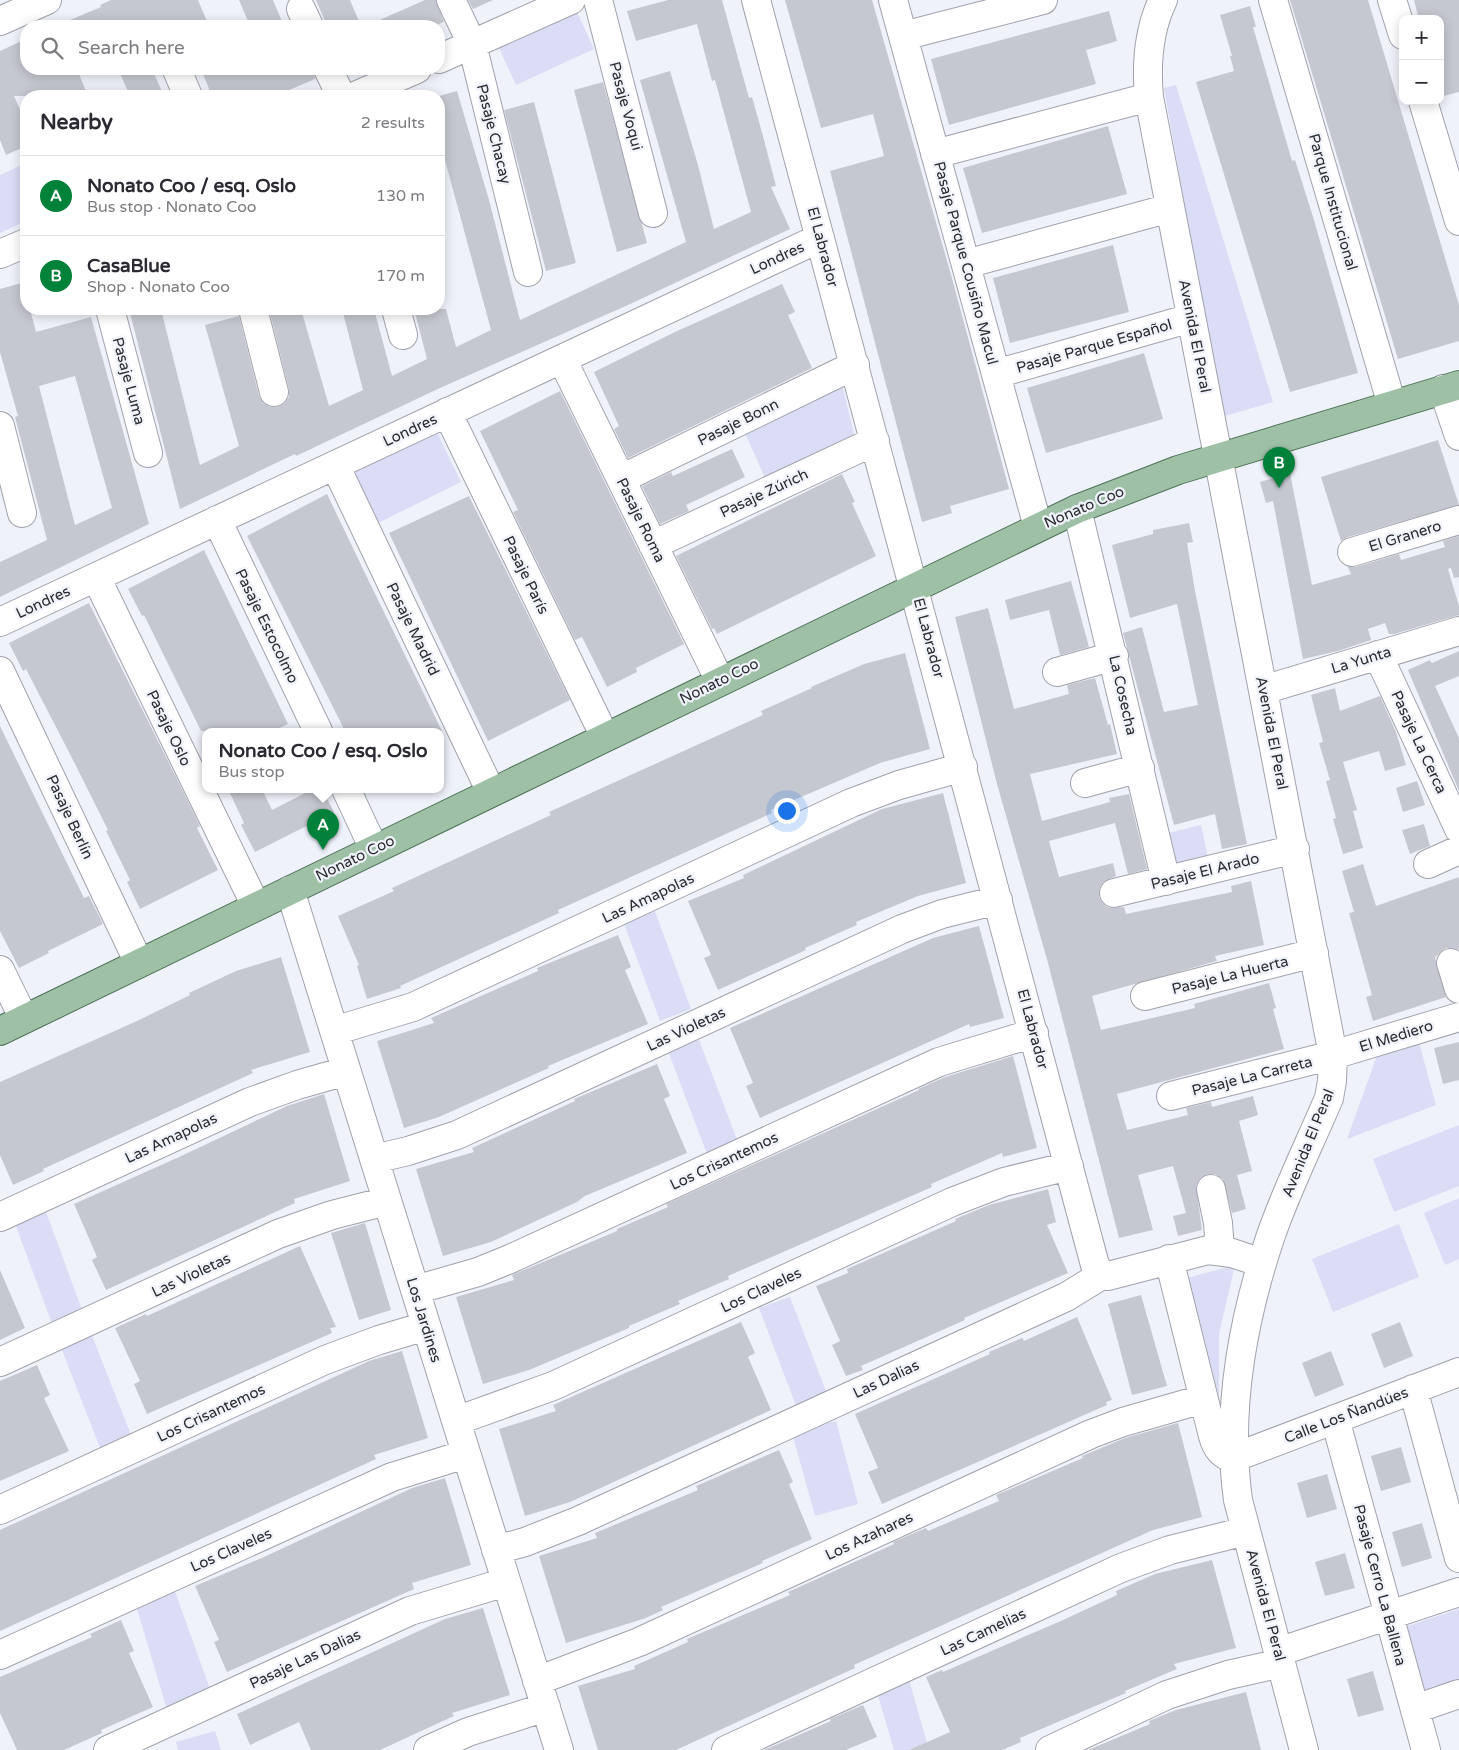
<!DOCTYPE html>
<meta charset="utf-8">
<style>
body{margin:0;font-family:"Varela Round",sans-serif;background:#f2f2f3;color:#2b2b33}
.controls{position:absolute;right:15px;top:15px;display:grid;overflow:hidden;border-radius:10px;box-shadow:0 2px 12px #0003}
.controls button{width:45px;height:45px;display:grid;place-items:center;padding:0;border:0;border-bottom:1px solid #e1e1e2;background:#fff;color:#2b2b33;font:25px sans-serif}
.you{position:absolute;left:786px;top:810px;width:18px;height:18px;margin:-12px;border:4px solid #fff;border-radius:50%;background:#1a73e8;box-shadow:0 0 0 8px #1a73e833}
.badge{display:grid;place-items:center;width:32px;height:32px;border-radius:50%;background:#01813a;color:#fff;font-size:16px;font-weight:700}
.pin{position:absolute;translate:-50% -41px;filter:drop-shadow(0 1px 2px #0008)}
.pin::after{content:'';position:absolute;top:26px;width:18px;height:15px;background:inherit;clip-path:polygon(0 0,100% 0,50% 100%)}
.popup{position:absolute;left:202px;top:728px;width:242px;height:65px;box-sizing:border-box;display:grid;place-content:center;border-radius:10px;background:#fff;filter:drop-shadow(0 1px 4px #0005);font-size:16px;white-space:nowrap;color:#7c7c81}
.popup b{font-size:19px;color:#2b2b33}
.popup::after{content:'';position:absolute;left:50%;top:100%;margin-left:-10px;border:10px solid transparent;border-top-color:#fff}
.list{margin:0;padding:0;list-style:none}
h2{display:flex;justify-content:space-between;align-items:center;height:65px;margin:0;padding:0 20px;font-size:21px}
h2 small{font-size:16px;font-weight:400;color:#7c7c81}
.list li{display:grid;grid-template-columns:32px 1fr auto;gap:15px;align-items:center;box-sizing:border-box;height:80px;padding:0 20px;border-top:1px solid #e1e1e2}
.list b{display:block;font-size:19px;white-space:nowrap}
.list p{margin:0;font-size:16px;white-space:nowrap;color:#7c7c81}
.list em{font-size:16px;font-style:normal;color:#7c7c81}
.icon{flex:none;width:28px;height:28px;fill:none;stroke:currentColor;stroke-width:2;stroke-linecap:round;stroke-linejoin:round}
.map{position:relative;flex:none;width:1459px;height:1750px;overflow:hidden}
.search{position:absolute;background:#fff;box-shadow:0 2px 12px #0003;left:20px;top:20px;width:425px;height:55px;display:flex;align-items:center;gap:12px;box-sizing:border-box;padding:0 18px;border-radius:20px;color:#7c7c81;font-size:19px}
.panel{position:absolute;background:#fff;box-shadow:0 2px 12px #0003;left:20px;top:90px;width:425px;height:225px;border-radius:20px}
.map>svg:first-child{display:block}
.green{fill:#daddf5}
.building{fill:#c6c8d1;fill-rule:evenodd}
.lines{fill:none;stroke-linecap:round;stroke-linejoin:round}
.minor-casing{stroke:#a0a2ab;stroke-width:30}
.major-casing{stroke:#4b7155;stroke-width:30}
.minor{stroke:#fff;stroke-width:28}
.major{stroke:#9ec1a6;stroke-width:28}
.labels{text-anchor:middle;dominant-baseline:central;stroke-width:4.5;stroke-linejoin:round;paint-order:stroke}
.street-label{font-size:15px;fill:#2a2b2e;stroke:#f0f2fb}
</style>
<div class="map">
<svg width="1459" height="1750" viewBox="0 0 1459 1750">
<rect width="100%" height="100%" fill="#f0f2fb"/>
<!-- green -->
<path class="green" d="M577,12L594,49L516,85L499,48Z
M1176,85L1273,402L1222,417L1164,88Z
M26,163V221L0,233V175Z
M841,380L855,438L765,478L741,424Z
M436,430L461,482L372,526L347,474Z
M1201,825L1209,862L1168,871L1160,835Z
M653,906L691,1009L660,1021L622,918Z
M1417,1035L1436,1105L1347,1139L1379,1050Z
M699,1040L738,1142L707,1154L668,1051Z
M1459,1125V1186L1394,1212L1373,1159Z
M1459,1198V1259L1445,1265L1424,1213Z
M45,1209L85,1318L54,1329L14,1221Z
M1399,1224L1419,1277L1333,1312L1312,1259Z
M1235,1265L1219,1334V1398L1187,1278Z
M790,1297L829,1399L798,1411L759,1308Z
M91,1333L133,1440L102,1453L60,1345Z
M836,1421L858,1504L815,1516L792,1433Z
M172,1583L211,1692L167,1710L135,1602Z
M1459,1609V1684L1424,1696L1402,1628Z
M908,1676L929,1750H894L876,1689Z
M215,1731L221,1750H178L176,1742Z"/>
<!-- building -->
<path class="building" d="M111,0H198L209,26H56L101,7L100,5Z
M239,0H273L284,26H250Z
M316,0H350L361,26H327Z
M425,0H436L444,22L434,26H366Z
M468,0H493L473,9Z
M668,0H722L749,98L752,97L763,136L776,186L771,187L790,229L628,305L440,388L296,456L295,454L180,509L129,309H161L200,465L239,446L205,325L239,316L259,396L263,403L270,407H277L284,404L289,397V389L269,309H301L329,406L363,390L342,309H374L392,376L427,359L414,309H446L456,347L491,330L439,138V96L457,91L489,200L520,320L686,242L640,80L670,71L698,165L714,229L751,212L715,80L712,81L697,24L636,41L627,11Z
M785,0H872L950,271L1009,489L950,506L952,513L922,522L830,171L884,156L873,114L821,128Z
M1290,0H1368L1459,305V341L1398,359Z
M1414,0H1459V92L1440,97V19H1419Z
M1250,6L1256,27H1253L1292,161L1295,160L1314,220L1358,373L1290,392L1196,82L1234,71L1230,56H1232L1220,15Z
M1109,11L1117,41L1086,50L1096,84L949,125L931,59Z
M26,39V69H77L88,96H14L26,123V146L6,155L0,140V51Z
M118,69H152L164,96H130Z
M201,69H313L315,79L275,96H212Z
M603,82L647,243L617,252L574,90Z
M534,102L576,263L546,271L504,110Z
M1108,126L1127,194L982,233L963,168Z
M1113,245L1129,312L1010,343L993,278Z
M22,283L26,296V309H30L36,332L91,317L149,524L0,597V562L47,540L15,417L18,416L0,352V289ZM75,376L112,508L75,525L39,386Z
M782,284L795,312L788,315L812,368L628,458L614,429L619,426L594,372L675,332Z
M1144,353L1163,419L1046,453L1027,388Z
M560,391L684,644L636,668L637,672L607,687L582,637L575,640L513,512L518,510L480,431Z
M1438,440L1459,505L1348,537L1341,541L1321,477Z
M732,449L745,477L686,505L689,511L660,524L642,486L671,472L673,476Z
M1290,473L1312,585L1351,574L1348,567H1356L1399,554L1401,560L1445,547L1443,541L1459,536V577L1454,578L1451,568L1448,569L1459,606V615L1394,634H1389L1385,623L1368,629L1371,640L1338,651L1303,659L1273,501L1266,503L1260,482Z
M842,474L855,502L852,503L876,556L717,634L714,628L712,629L676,556Z
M327,494L364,571L442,731H345L247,536Z
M469,496L570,700L488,741L389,533Z
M1189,523L1193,542L1187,543L1195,591L1247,844L1222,849L1215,814L1174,825L1123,633L1142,627L1164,712L1198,705L1177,604L1130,618L1112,545L1153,534V530Z
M204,550L288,724L273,731H201L144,615L142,616L128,589Z
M1071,581L1089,647L1060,655L1049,610L1010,620L1005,600Z
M89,603L177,779L200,826L197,828L218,870L140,909L127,882L130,880L106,831L108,830L74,762L26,669L23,671L9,643Z
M988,608L1014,709L1069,694L1067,685L1095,678L1108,725L1110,724L1117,754L1030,774L1042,821L1110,802L1109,798L1129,794L1147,869L1128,874L1115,823L1049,841L1059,877L1113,863L1116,876L1103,882L1099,889V897L1103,904L1109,908L1124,907L1126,914L1232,892L1231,886L1251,881L1264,945L1215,956L1217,961L1092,996L1101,1030L1195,1008L1194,1004L1269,983L1276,1008L1273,1009L1284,1049L1117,1094L1127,1130L1188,1115L1186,1108L1211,1102L1212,1107L1253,1096L1258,1115L1239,1121L1252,1171L1237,1175L1246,1209L1232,1213L1223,1179L1215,1174H1207L1200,1178L1196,1185L1202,1230L1178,1236L1173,1216L1186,1213L1173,1166L1138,1175L1153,1230L1119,1238L1048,963L997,784L955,617Z
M1459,651V676L1435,686L1459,738V791L1408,670L1430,660L1432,663Z
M905,653L930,749L880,763L771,810L772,813L558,910L559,913L400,986L401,988L367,999L357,966L359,965L338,916L394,891L392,888L551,815L549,812L763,715L761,711L812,688L811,687L864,664Z
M1335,688L1340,711L1380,696L1396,732L1406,765L1385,771L1379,751L1343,762L1357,810L1353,811L1363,848L1343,854L1333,819L1336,818L1326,781L1330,780L1319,743L1323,742L1311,695Z
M0,726L84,898L89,896L103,924L48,951L49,953L19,968L0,931Z
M1417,781L1425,805L1403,812L1396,788Z
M228,789H262L272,810L313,789H322L334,812L255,852L241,825L244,823Z
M943,793L966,883L918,896L856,922L857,925L805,948L806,950L718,990L704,958L711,955L688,901L744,878L743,875L882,809Z
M1424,824L1430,846L1410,854L1402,830Z
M1363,864L1376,906L1459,877V949L1446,948L1435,957L1446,997L1373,1021L1366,997L1372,995L1349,913L1354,912L1342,871Z
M979,926L1004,1018L970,1027L969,1024L760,1118L746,1086L753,1083L730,1028L933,938Z
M618,935L631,967L625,970L648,1024L548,1066L549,1068L439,1117L404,1128L377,1041L434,1023L431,1018L538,971L537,968Z
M281,957L310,1052L251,1070L253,1073L43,1169L44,1171L13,1185L0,1155V1082L137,1021L190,995L189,993L236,971Z
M1459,1042V1080L1443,1084L1434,1048Z
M1013,1056L1037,1148L1003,1157L1002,1153L931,1184L932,1187L728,1276L729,1279L678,1301L680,1304L629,1326V1328L529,1370L483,1384L456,1297L514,1280L512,1275L617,1231V1229L668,1207L666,1204L919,1090L918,1089L945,1077Z
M657,1064L670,1096L664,1099L687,1153L585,1196L577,1202L491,1242L443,1256L416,1169L474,1152L472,1148L575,1101L574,1099Z
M324,1094L350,1181L294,1199L295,1203L106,1290L92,1260L97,1257L74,1204L179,1157L287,1106Z
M1048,1189L1056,1222L1047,1225L1068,1273L964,1318L965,1320L861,1366L863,1370L846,1376L832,1345L840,1341L816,1286L848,1273L847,1269L956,1221L955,1219L989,1205Z
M365,1223L391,1310L359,1320L331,1233Z
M300,1246L336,1327L330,1328L332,1333L147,1414L134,1384L140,1381L115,1328L146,1314L147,1316Z
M0,1270L25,1328L0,1340Z
M1141,1295L1167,1386L1132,1395L1108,1304Z
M1077,1317L1112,1400L1106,1402L1107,1405L882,1504L868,1472L878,1468L855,1414L990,1354L989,1352L1022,1338L1024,1341Z
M741,1322L755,1353L748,1357L771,1410L570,1502L525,1516L499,1429L556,1411L553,1405Z
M1400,1322L1413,1356L1384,1368L1371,1334Z
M402,1351L428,1438L374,1455L376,1459L0,1631V1530L369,1361Z
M1331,1351L1344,1385L1315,1397L1302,1363Z
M37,1365L50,1395L44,1398L69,1451L0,1481V1381Z
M1178,1423L1202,1517L1153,1530L854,1665L855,1668L676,1750H598L578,1686L635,1669L634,1666L688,1642L687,1639L790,1595L788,1592L894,1544L893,1542L926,1528L928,1531L999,1501L996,1495L1083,1458L1082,1456L1125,1438Z
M1401,1447L1411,1482L1381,1491L1371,1456Z
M779,1450L793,1482L789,1484L812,1539L762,1561L763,1563L661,1607L663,1610L646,1618L566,1643L539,1556L597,1538L595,1533L698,1490L696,1486Z
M1327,1474L1337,1509L1307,1518L1297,1483Z
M445,1478L471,1565L412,1583L414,1589L227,1672L214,1642L219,1640L195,1586L264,1557L412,1488Z
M1422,1523L1432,1558L1402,1567L1392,1532Z
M1345,1553L1355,1588L1325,1596L1315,1562Z
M1212,1560L1236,1648L1174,1664L1177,1669L1125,1691L1126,1693L1020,1738L1021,1742L1002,1750H909L950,1732L926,1677L942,1670L943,1672L1063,1620L1117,1595L1116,1591L1155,1574Z
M483,1608L510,1695L452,1713L454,1716L380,1750H311L299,1722L250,1745L237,1714L445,1619Z
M121,1620L134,1651L129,1653L153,1707L101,1730L102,1733L64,1750H17L0,1713V1677L92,1637L90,1634Z
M1373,1671L1384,1710L1358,1717L1347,1679Z
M1246,1692L1261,1750H1088L1150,1724L1149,1721L1176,1710Z
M863,1705L877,1737L846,1750H764L831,1721L830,1719Z"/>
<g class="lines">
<!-- minor casing -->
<g class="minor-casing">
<path id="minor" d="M451,0L472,44L528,272
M598,0L653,213
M756,0L1095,1265L1102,1275
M893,0L1038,527
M1163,0C1148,31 1146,64 1149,97L1333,1055L1332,1081L1329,1098C1309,1145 1286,1191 1270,1238C1242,1322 1226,1413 1238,1500L1304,1750
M1273,0L1392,405
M1392,0L1403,35
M301,9L309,26
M0,21L47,0
M903,36L1043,0
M439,59L571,0
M328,69L341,96
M177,70L188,96
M355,96L417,69
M1423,101L1459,221
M935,154L1149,97
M0,254L26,243
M966,264L1170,208
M110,309L148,453
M253,309L274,392
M396,309L403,335
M562,359L720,681
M996,374L1191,318
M1443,389L1459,436
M447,412L605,737
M0,426L22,513
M335,465L491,792
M621,479L855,365
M1077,509L1166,881
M217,520L318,731
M653,545L875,441
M1352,552L1459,520
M96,577L256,906
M0,622L820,238
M1378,655L1459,829
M0,671L139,963
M1057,672L1114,656
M1263,690L1459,631
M1085,783L1140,768
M346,789L374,849
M1428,864L1459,850
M290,890L559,1750
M1114,893L1295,849
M1451,963L1459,989
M0,970L24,1019
M1145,996L1314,953
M334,1031L413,1007L851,803L899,785L963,767
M1171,1096L1333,1055L1459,1017
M374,1159L408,1151L457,1135L902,929L942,914L998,900
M1211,1189L1218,1223L1220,1250
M0,1217L250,1102L297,1085L346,1071
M1169,1259L1213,1436C1216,1447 1221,1455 1233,1458L1459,1372
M415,1290L478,1272L510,1259L939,1062L1034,1033
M0,1362L278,1234L332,1215L387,1201
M1413,1389L1459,1558
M1335,1419L1426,1750
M456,1421L553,1386L952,1202L1004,1182L1069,1166
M0,1510L325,1360L379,1340L426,1326
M496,1550L525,1542L578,1521L1066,1297L1102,1275L1108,1276L1208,1250L1232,1253L1262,1263
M1278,1652L1459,1592
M0,1655L392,1477L466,1454
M537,1681L639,1642L1091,1434L1123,1422L1203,1399
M1415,1709L1459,1694
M108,1750L410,1611L506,1582
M428,1750L468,1732L546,1707
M726,1750L1121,1568L1170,1550L1246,1531
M1050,1750L1167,1695L1228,1675L1281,1663"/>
</g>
<!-- major casing -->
<g class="major-casing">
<path id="major" d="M0,1031L1077,509L1178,470L1459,385"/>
</g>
<!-- minor -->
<use href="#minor" class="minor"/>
<!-- major -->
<use href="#major" class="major"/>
</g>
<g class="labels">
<!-- street labels -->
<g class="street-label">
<text transform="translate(626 106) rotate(75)">Pasaje Voqui</text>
<text transform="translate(494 134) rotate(76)">Pasaje Chacay</text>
<text transform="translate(1333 202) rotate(74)">Parque Institucional</text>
<text transform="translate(823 247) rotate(75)">El Labrador</text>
<text transform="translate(777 258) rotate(-25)">Londres</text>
<text transform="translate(966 263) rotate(75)">Pasaje Parque Cousiño Macul</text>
<text transform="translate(1195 336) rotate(79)">Avenida El Peral</text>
<text transform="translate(1094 346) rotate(-16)">Pasaje Parque Español</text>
<text transform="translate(129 381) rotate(75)">Pasaje Luma</text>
<text transform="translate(738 422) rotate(-26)">Pasaje Bonn</text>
<text transform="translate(410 430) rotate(-25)">Londres</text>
<text transform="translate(764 493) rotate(-25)">Pasaje Zúrich</text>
<text transform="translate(1084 507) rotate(-23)">Nonato Coo</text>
<text transform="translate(641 520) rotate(64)">Pasaje Roma</text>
<text transform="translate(1405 536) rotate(-17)">El Granero</text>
<text transform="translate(526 575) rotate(64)">Pasaje París</text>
<text transform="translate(43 602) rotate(-25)">Londres</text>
<text transform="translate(267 626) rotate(64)">Pasaje Estocolmo</text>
<text transform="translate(413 629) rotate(64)">Pasaje Madrid</text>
<text transform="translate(929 638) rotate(75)">El Labrador</text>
<text transform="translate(1361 660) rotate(-17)">La Yunta</text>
<text transform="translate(719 681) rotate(-26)">Nonato Coo</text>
<text transform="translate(1123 695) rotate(77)">La Cosecha</text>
<text transform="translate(169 728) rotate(64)">Pasaje Oslo</text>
<text transform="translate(1272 733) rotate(79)">Avenida El Peral</text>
<text transform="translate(1419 742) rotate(65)">Pasaje La Cerca</text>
<text transform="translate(70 817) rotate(65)">Pasaje Berlín</text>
<text transform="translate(355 858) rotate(-26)">Nonato Coo</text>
<text transform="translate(1205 871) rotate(-14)">Pasaje El Arado</text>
<text transform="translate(648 898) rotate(-25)">Las Amapolas</text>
<text transform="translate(1230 975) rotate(-14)">Pasaje La Huerta</text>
<text transform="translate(686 1029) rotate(-25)">Las Violetas</text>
<text transform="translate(1033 1029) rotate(75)">El Labrador</text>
<text transform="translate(1396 1036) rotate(-17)">El Mediero</text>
<text transform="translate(1252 1076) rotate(-14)">Pasaje La Carreta</text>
<text transform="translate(171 1138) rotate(-25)">Las Amapolas</text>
<text transform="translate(1308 1143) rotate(-68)">Avenida El Peral</text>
<text transform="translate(724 1161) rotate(-25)">Los Crisantemos</text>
<text transform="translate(191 1275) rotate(-25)">Las Violetas</text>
<text transform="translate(761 1290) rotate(-25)">Los Claveles</text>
<text transform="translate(424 1320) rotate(73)">Los Jardines</text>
<text transform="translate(886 1379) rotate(-25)">Las Dalias</text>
<text transform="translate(211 1413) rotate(-25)">Los Crisantemos</text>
<text transform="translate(1346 1415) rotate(-21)">Calle Los Ñandúes</text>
<text transform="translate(869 1536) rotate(-25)">Los Azahares</text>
<text transform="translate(231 1550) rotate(-24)">Los Claveles</text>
<text transform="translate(1380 1585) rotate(75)">Pasaje Cerro La Ballena</text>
<text transform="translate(1266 1605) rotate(75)">Avenida El Peral</text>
<text transform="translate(983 1632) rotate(-25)">Las Camelias</text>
<text transform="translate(305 1659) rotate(-25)">Pasaje Las Dalias</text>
</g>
</g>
</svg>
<div class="controls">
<button>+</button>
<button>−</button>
</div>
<div class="you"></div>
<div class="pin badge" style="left:323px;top:850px">A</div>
<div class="popup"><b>Nonato Coo / esq. Oslo</b>Bus stop</div>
<div class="pin badge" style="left:1279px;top:488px">B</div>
<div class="search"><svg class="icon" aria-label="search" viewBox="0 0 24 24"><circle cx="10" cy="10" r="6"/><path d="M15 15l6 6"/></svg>Search here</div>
<section class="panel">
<h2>Nearby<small>2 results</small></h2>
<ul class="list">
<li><span class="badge">A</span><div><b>Nonato Coo / esq. Oslo</b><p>Bus stop · Nonato Coo</p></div><em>130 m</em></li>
<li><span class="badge">B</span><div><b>CasaBlue</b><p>Shop · Nonato Coo</p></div><em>170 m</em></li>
</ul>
</section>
</div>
